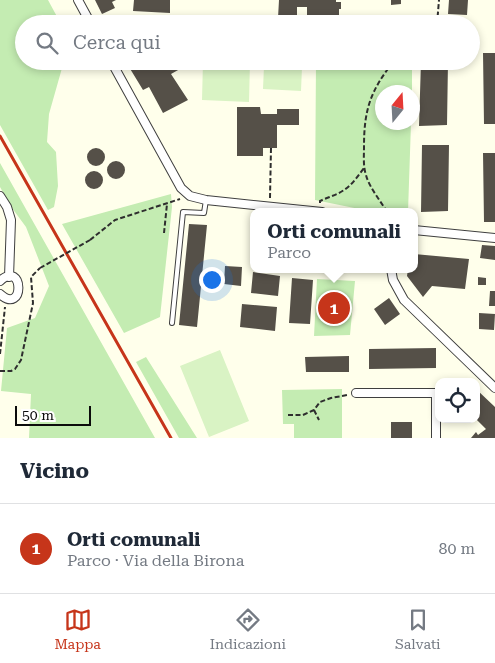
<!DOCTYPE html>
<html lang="it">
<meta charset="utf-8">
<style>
body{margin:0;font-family:"Roboto Serif",serif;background:#f6f6f7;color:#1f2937}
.controls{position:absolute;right:15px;bottom:15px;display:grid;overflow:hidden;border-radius:10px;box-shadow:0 2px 8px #0003}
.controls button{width:45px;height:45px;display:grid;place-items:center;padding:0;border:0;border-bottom:1px solid #e0e1e3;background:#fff;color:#1f2937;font:25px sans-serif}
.compass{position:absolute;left:375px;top:85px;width:45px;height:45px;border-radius:50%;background:#fff;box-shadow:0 2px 8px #0003;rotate:18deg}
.scale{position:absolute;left:15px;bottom:12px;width:76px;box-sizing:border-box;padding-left:5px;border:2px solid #0c0c0c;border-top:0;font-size:14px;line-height:18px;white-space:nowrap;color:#0c0c0c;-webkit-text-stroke:4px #fff;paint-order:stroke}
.you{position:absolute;left:211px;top:279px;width:18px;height:18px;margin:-12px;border:4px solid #fff;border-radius:50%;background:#1a73e8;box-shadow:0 0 0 8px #1a73e833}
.badge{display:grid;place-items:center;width:32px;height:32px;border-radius:50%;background:#c6351a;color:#fff;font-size:16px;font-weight:700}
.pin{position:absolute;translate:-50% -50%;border:2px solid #fff;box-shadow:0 1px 5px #0006}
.popup{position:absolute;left:250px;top:208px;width:168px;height:65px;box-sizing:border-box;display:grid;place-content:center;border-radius:10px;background:#fff;filter:drop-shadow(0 1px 4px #0005);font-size:16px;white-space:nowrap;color:#747a83}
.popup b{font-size:19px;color:#1f2937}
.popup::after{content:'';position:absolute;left:50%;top:100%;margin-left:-10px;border:10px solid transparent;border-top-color:#fff}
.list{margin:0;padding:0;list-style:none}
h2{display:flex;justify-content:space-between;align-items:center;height:65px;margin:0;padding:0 20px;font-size:21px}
h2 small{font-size:16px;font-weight:400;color:#747a83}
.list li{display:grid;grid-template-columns:32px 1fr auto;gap:15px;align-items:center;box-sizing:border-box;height:90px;padding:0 20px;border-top:1px solid #e0e1e3}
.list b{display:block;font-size:19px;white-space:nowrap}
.list p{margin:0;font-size:16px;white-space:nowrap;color:#747a83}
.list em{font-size:16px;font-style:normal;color:#747a83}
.icon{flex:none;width:28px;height:28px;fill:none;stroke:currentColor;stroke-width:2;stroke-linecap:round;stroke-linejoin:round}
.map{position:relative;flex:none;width:495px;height:438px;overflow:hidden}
.search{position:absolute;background:#fff;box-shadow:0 2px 8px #0003;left:15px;right:15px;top:15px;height:55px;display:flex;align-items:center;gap:12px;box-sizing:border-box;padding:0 18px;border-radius:28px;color:#747a83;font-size:19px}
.sheet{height:155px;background:#fff}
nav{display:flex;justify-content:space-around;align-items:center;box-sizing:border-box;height:70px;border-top:1px solid #e0e1e3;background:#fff;font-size:14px;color:#747a83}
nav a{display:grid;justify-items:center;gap:2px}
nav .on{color:#c6351a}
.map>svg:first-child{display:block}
.green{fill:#c4ecb2}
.pitch{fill:#d9f3c4}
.building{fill:#555048}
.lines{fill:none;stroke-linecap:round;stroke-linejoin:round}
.lane-casing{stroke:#3f3f3f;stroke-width:6}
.street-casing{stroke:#3f3f3f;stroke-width:10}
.path{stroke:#2e2e2e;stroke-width:2;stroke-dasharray:5 2.5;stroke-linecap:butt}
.lane{stroke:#fff;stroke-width:4}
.street{stroke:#fff;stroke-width:8}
.rail{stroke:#c6351a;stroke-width:3}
.path-bridge{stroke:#2e2e2e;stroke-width:2;stroke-dasharray:5 2.5;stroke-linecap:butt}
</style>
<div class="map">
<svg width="495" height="438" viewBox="0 0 495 438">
<rect width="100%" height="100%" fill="#ffffeb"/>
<!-- green -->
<path class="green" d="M0,0H48L61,24H24V61H64L49,114L47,142L56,152L58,186L54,207L48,210L0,125Z
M316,61H412V92H382V122L411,123L408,212H374L315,200Z
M0,163L155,438H29L31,394L1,391L7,328L35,318L49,286L26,227L12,208L0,187Z
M171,194L172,207L160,317L124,333L62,224Z
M317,279L355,281L350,335L314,336Z
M146,357L197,438H179L136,362Z
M342,389V438H294V424H283L282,390Z"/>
<!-- pitch -->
<path class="pitch" d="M203,61H250L249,102L202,100Z
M264,66L302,67L301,91L263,89Z
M220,350L249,421L209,437L180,366Z"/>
<!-- building -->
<path class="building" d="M95,0H116L112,2L115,8L102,14Z
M134,0H170V13L133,11Z
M279,0H336V2H341V9H339V18H332V20H307V7H297V18H278Z
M391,0H401V4L391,5Z
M449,0H468L467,15L448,14Z
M483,53H495V124H484Z
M138,61L140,65L145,61H185L187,65L171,74L188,100L163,113L149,87L143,90L129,67Z
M421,61H448L447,125L419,126Z
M237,107H260L261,114H277V109H299V125H277V148H263V156H237Z
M422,145H449L448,211L421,212Z
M87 157a9 9 0 1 1 18 0a9 9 0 1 1-18 0Z
M483,153H495V222H484Z
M107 170a9 9 0 1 1 18 0a9 9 0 1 1-18 0Z
M85 180a9 9 0 1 1 18 0a9 9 0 1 1-18 0Z
M189,224L207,225L197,327L179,325Z
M482,245L495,246V260L480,258Z
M414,254L469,259L465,289L432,286L423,297L407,276L408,269H414Z
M225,266L242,267L241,286L224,284Z
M253,272L280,276L278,296L251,293Z
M478,277L486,278V285H478Z
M292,278L313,280L310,324L289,323Z
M490,291H495V306H489Z
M389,298L400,314L385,325L374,309Z
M242,304L277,307L275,331L240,327Z
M479,313L495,314L494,330L479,329Z
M436,348V368L369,369V349Z
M349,356V372H306L305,357Z
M476,389L495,407V438H471L476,432L478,435L486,429L476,419Z
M391,422H412V438H391Z"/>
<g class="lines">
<!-- lane casing -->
<g class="lane-casing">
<path id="lane" d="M172,323L183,212L204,213L206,200"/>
</g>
<!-- street casing -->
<g class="street-casing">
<path id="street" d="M78,0L91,24
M111,61L181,188L190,196L206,200L322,212
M0,196L7,207L11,220L9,277
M414,230L495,238
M391,269L393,280L404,300L495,388
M0,281C24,259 25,316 0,294
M356,393H436V438"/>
</g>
<!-- path -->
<path class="path" d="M437,24L439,0
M270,198L271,148
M320,203V201C328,197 337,195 344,190C352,185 358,176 364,168
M387,212C380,200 369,187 366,175C363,166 364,156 364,147C364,110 370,91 394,61
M164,233L167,204
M90,240L115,220L180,199
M0,354L5,307
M0,371H11L15,369L21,360L33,303L31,277L40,268
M314,410L319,420
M288,415H303L314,410L320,402L331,398L347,395"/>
<!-- lane -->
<use href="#lane" class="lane"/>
<!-- street -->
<use href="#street" class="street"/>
<!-- rail -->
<path class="rail" d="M0,136L171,438"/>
<!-- path-bridge -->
<path class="path-bridge" d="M40,268L90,240"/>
</g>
</svg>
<div class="controls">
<button><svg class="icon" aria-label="locate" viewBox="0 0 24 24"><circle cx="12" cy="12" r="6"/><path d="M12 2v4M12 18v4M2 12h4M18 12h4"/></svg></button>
</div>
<svg class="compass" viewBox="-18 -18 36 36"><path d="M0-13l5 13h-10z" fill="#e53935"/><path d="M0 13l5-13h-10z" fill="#747a83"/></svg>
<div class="scale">50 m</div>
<div class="you"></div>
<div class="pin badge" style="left:334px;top:308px">1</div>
<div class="popup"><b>Orti comunali</b>Parco</div>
<div class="search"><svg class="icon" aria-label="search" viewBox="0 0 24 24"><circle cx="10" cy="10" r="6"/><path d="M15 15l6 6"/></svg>Cerca qui</div>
</div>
<section class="sheet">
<h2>Vicino<small></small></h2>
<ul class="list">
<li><span class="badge">1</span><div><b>Orti comunali</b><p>Parco · Via della Birona</p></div><em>80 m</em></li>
</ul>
</section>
<nav>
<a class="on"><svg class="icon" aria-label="map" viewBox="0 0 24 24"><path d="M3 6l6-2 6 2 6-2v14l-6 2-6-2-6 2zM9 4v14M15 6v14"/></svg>Mappa</a>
<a><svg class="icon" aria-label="directions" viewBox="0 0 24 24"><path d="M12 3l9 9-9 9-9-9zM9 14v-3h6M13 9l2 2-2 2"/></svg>Indicazioni</a>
<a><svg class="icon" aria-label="saved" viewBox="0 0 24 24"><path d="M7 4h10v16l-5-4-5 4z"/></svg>Salvati</a>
</nav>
